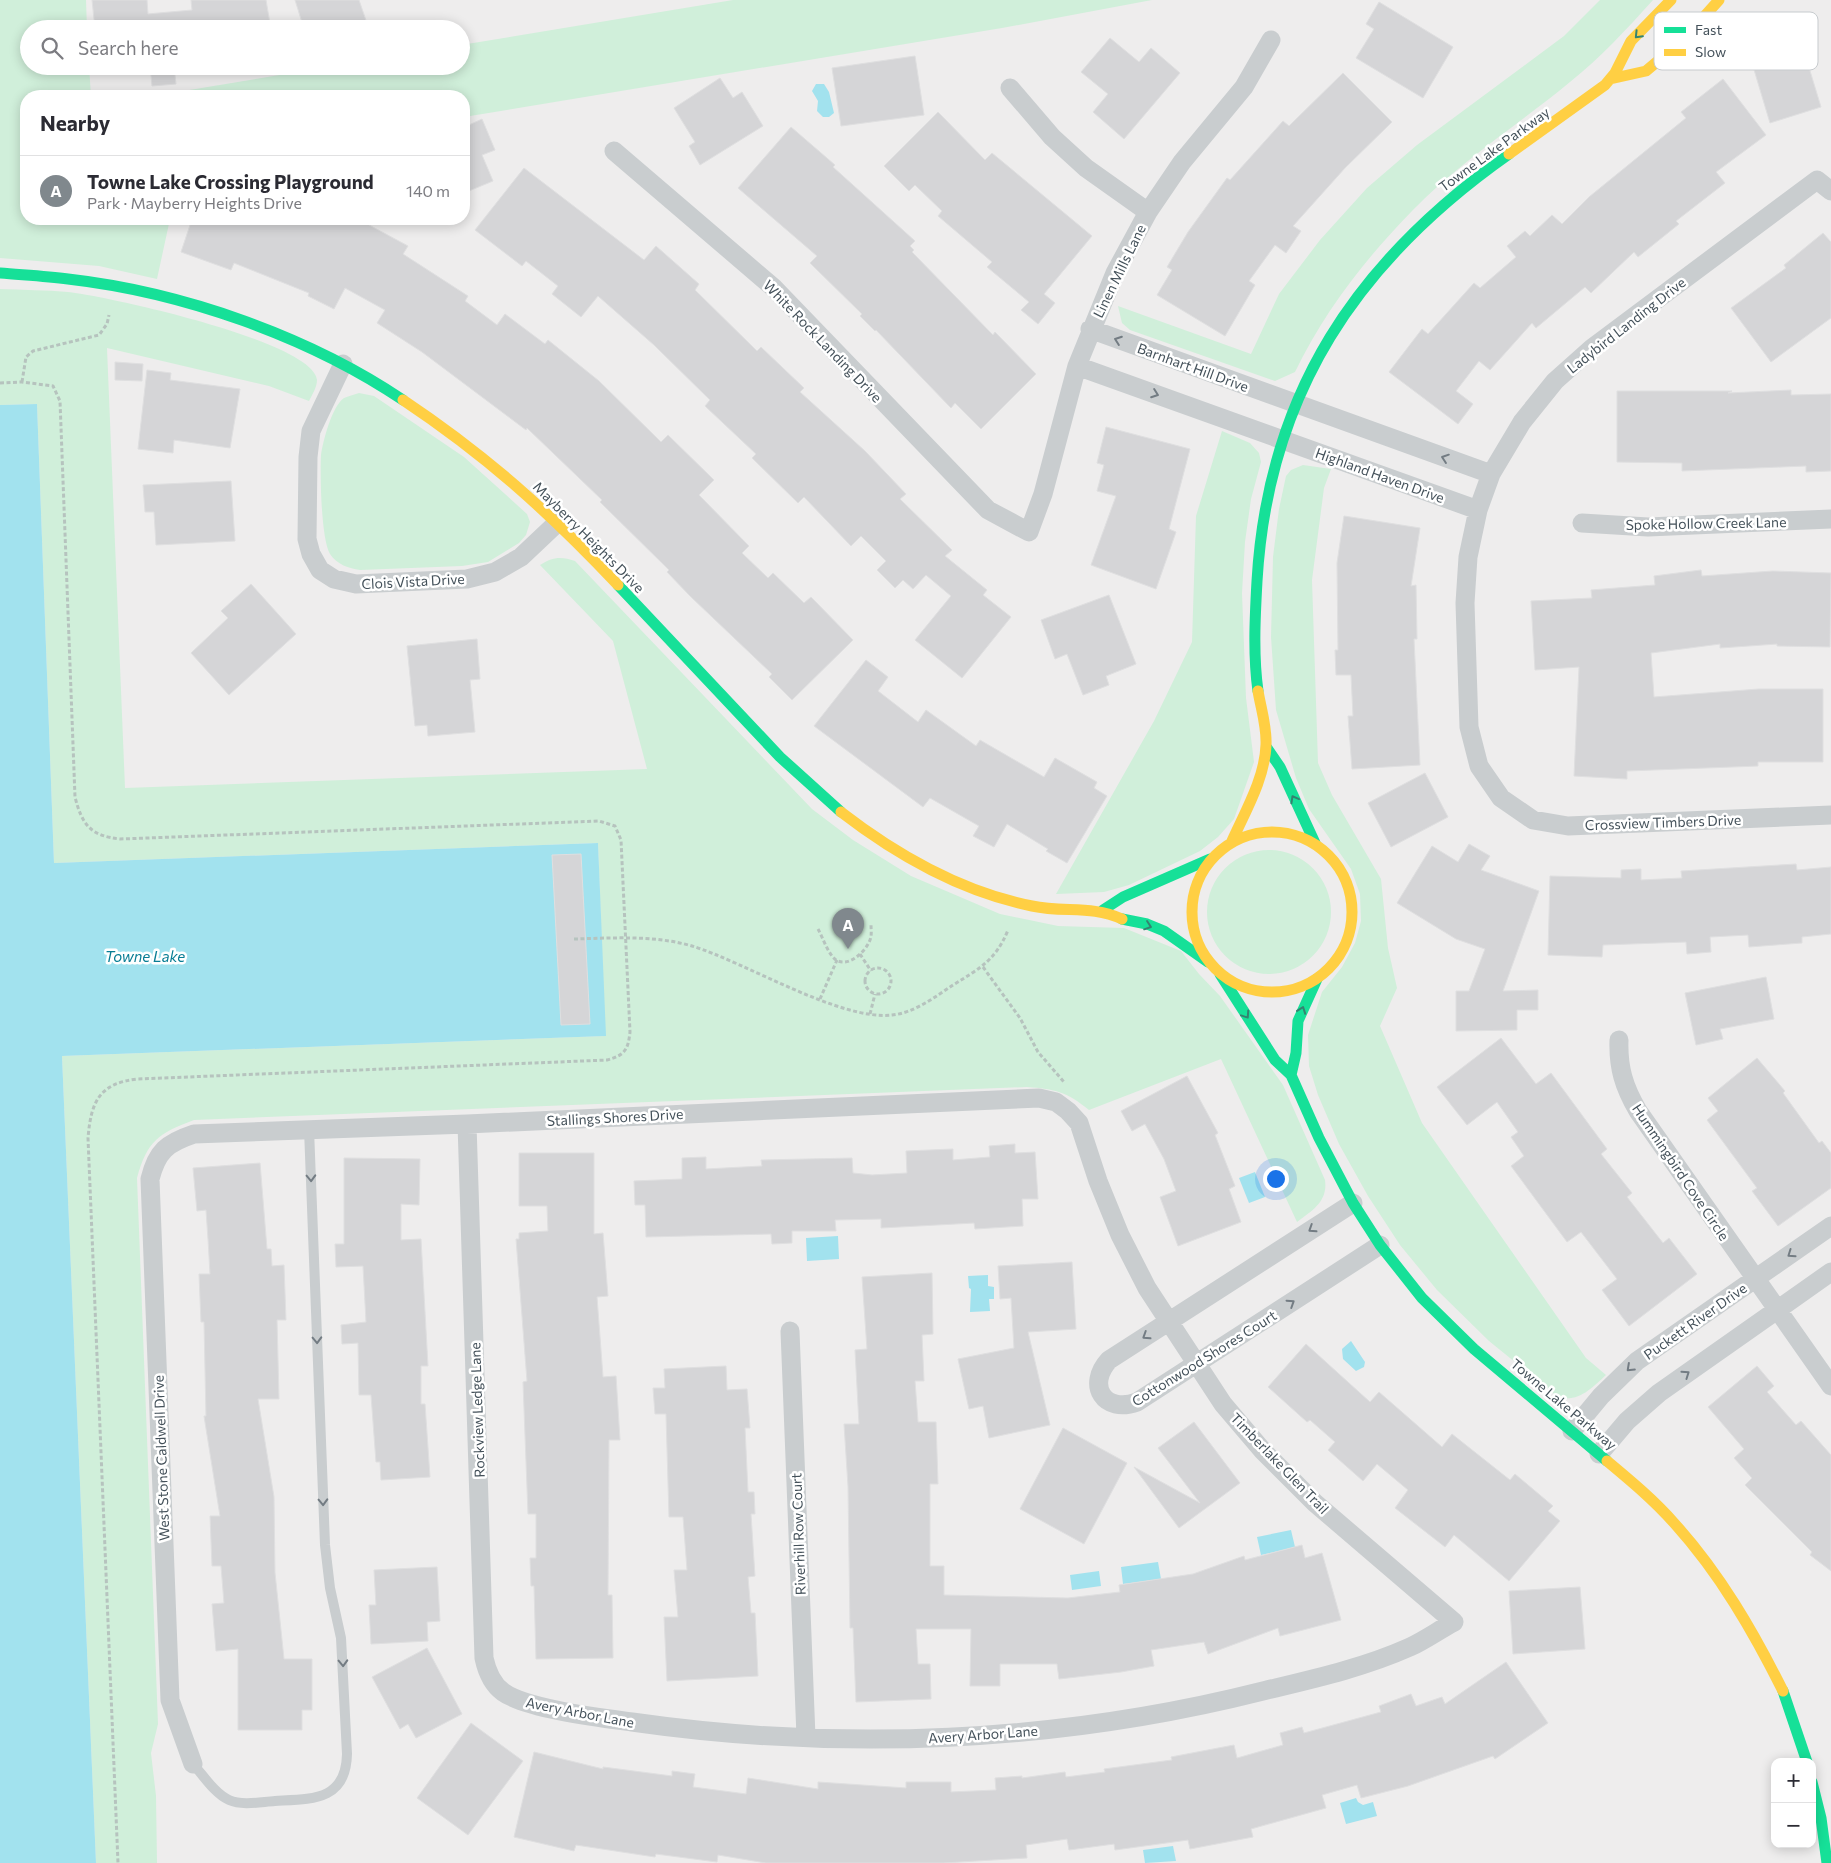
<!DOCTYPE html>
<meta charset="utf-8">
<style>
body{margin:0;font-family:Commissioner,sans-serif;background:#f7f7f7;color:#2b2b33}
.controls{position:absolute;right:15px;bottom:15px;display:grid;overflow:hidden;border-radius:10px;box-shadow:0 2px 12px #0003}
.controls button{width:45px;height:45px;display:grid;place-items:center;padding:0;border:0;border-bottom:1px solid #e1e1e2;background:#fff;color:#2b2b33;font:25px sans-serif}
.you{position:absolute;left:1275px;top:1178px;width:18px;height:18px;margin:-12px;border:4px solid #fff;border-radius:50%;background:#1a73e8;box-shadow:0 0 0 8px #1a73e833}
.badge{display:grid;place-items:center;width:32px;height:32px;border-radius:50%;background:#80888d;color:#fff;font-size:16px;font-weight:700}
.pin{position:absolute;translate:-50% -41px;filter:drop-shadow(0 1px 2px #0008)}
.pin::after{content:'';position:absolute;top:26px;width:18px;height:15px;background:inherit;clip-path:polygon(0 0,100% 0,50% 100%)}
.list{margin:0;padding:0;list-style:none}
h2{display:flex;justify-content:space-between;align-items:center;height:65px;margin:0;padding:0 20px;font-size:21px}
h2 small{font-size:16px;font-weight:400;color:#7c7c81}
.list li{display:grid;grid-template-columns:32px 1fr auto;gap:15px;align-items:center;box-sizing:border-box;height:70px;padding:0 20px;border-top:1px solid #e1e1e2}
.list b{display:block;font-size:19px;white-space:nowrap}
.list p{margin:0;font-size:16px;white-space:nowrap;color:#7c7c81}
.list em{font-size:16px;font-style:normal;color:#7c7c81}
.icon{flex:none;width:28px;height:28px;fill:none;stroke:currentColor;stroke-width:2;stroke-linecap:round;stroke-linejoin:round}
.map{position:relative;flex:none;width:1831px;height:1863px;overflow:hidden}
.search{position:absolute;background:#fff;box-shadow:0 2px 12px #0003;left:20px;top:20px;width:450px;height:55px;display:flex;align-items:center;gap:12px;box-sizing:border-box;padding:0 18px;border-radius:28px;color:#7c7c81;font-size:19px}
.panel{position:absolute;background:#fff;box-shadow:0 2px 12px #0003;left:20px;top:90px;width:450px;height:135px;border-radius:20px}
.map>svg:first-child{display:block}
.green{fill:#d0efda}
.water{fill:#a2e2ee}
.building{fill:#d5d5d7;stroke:#dfdfe0}
.lines{fill:none;stroke-linecap:round;stroke-linejoin:round}
.path{stroke:#b6c3be;stroke-width:3;stroke-dasharray:4 2.5;stroke-linecap:butt}
.lane{stroke:#c9cdcf;stroke-width:10}
.street{stroke:#c9cdcf;stroke-width:19}
.fast{stroke:#16e098;stroke-width:11}
.slow{stroke:#ffcf43;stroke-width:11}
.oneway{stroke:#348370}
.oneway2{stroke:#737c83}
.labels{text-anchor:middle;dominant-baseline:central;stroke-width:5;stroke-linejoin:round;paint-order:stroke}
.street-label{font-size:14px;fill:#44515a;stroke:#fff}
.water-label{font-size:15px;font-style:italic;fill:#087d94;stroke:#fff}
.key{fill:#fff;stroke:#c7cbce;stroke-width:1}
.key-label{font-size:14px;fill:#44515a}
</style>
<div class="map">
<svg width="1831" height="1863" viewBox="0 0 1831 1863">
<rect width="100%" height="100%" fill="#eeeded"/>
<!-- green -->
<path class="green" d="M0,0H86L87,29H29V66H89L91,96H26V219H170L157,279L99,266L0,258Z
M733,0H1152L1002,28L464,117V96H153L334,66H461V45Z
M1600,0H1653C1627,29 1600,58 1570,82C1518,125 1459,162 1412,211C1365,259 1324,312 1295,372L1275,381L1130,330L1122,323L1118,306L1251,354L1279,294L1320,240L1367,188L1417,145L1564,36Z
M0,289C23,290 46,290 68,292C106,296 313,341 317,380C317,387 312,395 309,401L269,386L107,348L125,788L647,769L613,641L540,565C552,557 561,556 575,561L812,809L853,840L911,876L1000,914L1058,926L1124,928L1181,951L1199,974L1220,996L1283,1085L1325,1180C1328,1201 1313,1210 1297,1222L1221,1059L1089,1110C1067,1092 1055,1089 1027,1087L194,1120C159,1133 147,1141 137,1178L158,1724L151,1753L156,1796L157,1863H96L62,1056L605,1036L598,843L54,863L37,404L0,405Z
M359,393L374,396L464,457L527,514L530,522L526,535L519,543L488,562L462,566L360,570C349,568 337,565 330,554C321,539 320,474 321,455C323,441 332,406 344,398C348,396 354,395 359,393Z
M1222,431L1250,443L1259,453L1261,462L1251,499L1245,542L1242,593L1246,698L1254,762L1234,819L1218,837L1200,851L1129,885L1104,892L1056,894L1154,721L1192,642L1196,516Z
M1303,465L1331,469L1324,488L1312,580L1318,763L1332,795L1381,879L1388,948L1397,988L1380,1026L1422,1123L1586,1358L1606,1375C1592,1388 1578,1403 1558,1397L1489,1341L1437,1290L1400,1245L1368,1196L1339,1144L1318,1095L1309,1066L1308,1035L1322,992L1342,967L1355,943L1361,921L1360,894L1351,869L1309,809L1296,778L1276,710L1271,637L1273,557L1279,509L1286,476L1291,470Z
M1207 912a62 62 0 1 1 124 0a62 62 0 1 1-124 0Z"/>
<!-- water -->
<path class="water" d="M816,84H824L829,92L834,113L829,117H823L817,111L818,101L812,91Z
M37,404L54,863L598,843L606,1036L62,1056L96,1863H0V405Z
M1255,1172L1265,1197L1249,1203L1239,1178Z
M838,1236L839,1259L807,1261L806,1238Z
M988,1275V1286L994,1287V1299H989L990,1311L970,1312L971,1289L969,1288L968,1276Z
M1351,1341L1365,1362L1364,1367L1356,1371L1343,1359L1342,1349Z
M1291,1530L1295,1547L1261,1555L1257,1537Z
M1158,1562L1161,1579L1123,1584L1121,1567Z
M1099,1571L1101,1586L1072,1590L1070,1575Z
M1356,1798L1358,1802L1363,1805L1373,1802L1377,1816L1346,1824L1340,1803Z
M1173,1846L1176,1861L1145,1863L1143,1850Z"/>
<!-- building -->
<path class="building" d="M92,0H147L148,14L192,10L191,0H266L271,29H95Z
M295,0H359L369,29H304Z
M1379,2L1453,47L1423,98L1356,58L1374,29L1366,24Z
M1110,38L1139,62L1151,48L1180,73L1124,139L1093,112L1108,94L1081,72Z
M1800,38L1821,107L1770,123L1749,53Z
M915,56L924,115L841,126L832,68Z
M150,66H174L176,84L152,86Z
M1343,73L1392,122L1345,168L1293,226L1301,231L1286,253L1275,245L1249,281L1255,285L1225,336L1157,295L1172,270L1167,267L1188,232L1227,178L1230,180L1283,121L1289,126Z
M720,78L733,98L742,92L763,126L700,165L689,146L695,142L674,108Z
M1723,79L1766,135L1716,172L1725,183L1676,221L1679,224L1638,257L1634,252L1591,293L1585,287L1536,328L1532,323L1490,370L1479,361L1456,391L1473,404L1458,424L1389,372L1422,329L1428,334L1474,283L1480,288L1516,257L1507,246L1525,231L1530,236L1552,215L1562,224L1589,197L1686,118L1681,112Z
M464,112L469,125L482,119L495,150L482,155L493,181L464,193Z
M938,112L985,160L992,153L1092,236L1044,294L1055,303L1038,324L1021,310L1029,302L987,267L992,262L938,216L942,211L915,185L909,191L884,166Z
M791,127L835,165L833,167L915,241L910,246L914,250L912,252L993,335L995,332L1036,374L981,429L955,403L951,408L876,330L875,331L860,316L862,314L810,263L817,256L738,188Z
M524,168L644,260L656,246L699,284L695,290L757,351L761,347L804,388L800,392L865,451L906,494L900,499L952,550L945,556L987,590L983,595L1011,617L962,678L915,640L951,596L926,575L913,589L903,580L895,588L877,570L886,561L861,536L851,546L804,497L798,503L752,458L756,454L705,406L710,400L654,345L598,296L581,317L552,294L558,286L526,261L522,266L475,230Z
M192,219H358L408,246L403,254L468,296L465,301L497,325L505,314L545,344L548,340L599,381L661,442L668,435L714,480L699,495L749,546L742,553L768,578L773,573L804,603L811,597L853,640L792,700L769,677L772,674L691,597L667,572L669,570L600,502L602,500L527,428L526,430L422,352L377,323L385,310L345,288L334,309L308,296L309,293L234,263L231,270L181,252Z
M1823,233L1831,242V318L1771,362L1731,308L1786,268L1784,265Z
M115,362L143,364L142,381L115,380Z
M147,370L171,373L170,380L240,389L230,448L174,440L173,453L138,449Z
M1791,390V395L1831,394V471L1806,472V466L1682,471V463L1617,462V391H1732L1728,393Z
M1106,427L1190,449L1169,529L1176,532L1156,589L1091,565L1116,496L1097,491L1104,465L1097,463Z
M231,481L235,541L156,545L154,512H145L143,485Z
M1344,516L1420,528L1411,586L1416,585L1417,639H1414L1420,765L1352,769L1348,716H1353L1351,675H1336L1335,650H1338L1337,563Z
M1701,570L1702,576L1773,571L1831,573L1830,647L1777,646V644L1720,648V644L1651,653L1654,697L1759,689H1823V762H1758V766L1627,771V779L1574,776L1579,667L1535,670L1531,601L1592,598L1591,590L1655,585L1654,576Z
M251,584L296,634L229,695L191,653L228,618L221,611Z
M1109,595L1136,664L1106,676L1109,685L1083,695L1067,654L1055,659L1041,620Z
M477,639L480,679L470,680L475,732L428,736L427,725L415,726L407,646Z
M866,660L888,677L878,691L918,722L926,710L976,746L980,740L1044,777L1055,758L1097,782L1094,788L1107,796L1067,863L1046,851L1048,849L1007,824L994,847L973,836L979,826L930,798L923,807L814,726Z
M1425,773L1448,817L1391,847L1368,803Z
M1469,844L1490,856L1481,870L1539,891L1503,991L1538,990V1010H1517V1030L1456,1031V991H1469L1485,949L1456,939L1397,903L1432,846L1458,862Z
M581,854L590,1024L561,1025L552,855Z
M1796,864L1797,870L1831,867V934L1802,937V943L1749,947L1748,935L1710,937L1711,952L1687,954L1686,942L1603,945L1602,957L1548,955L1550,876L1621,878V870L1641,869V880L1682,878L1681,871Z
M1766,977L1774,1019L1720,1029L1723,1039L1696,1045L1685,993Z
M1501,1038L1536,1084L1551,1073L1607,1149L1601,1154L1632,1193L1627,1197L1663,1243L1669,1238L1697,1274L1629,1326L1602,1290L1617,1279L1581,1232L1567,1242L1511,1166L1524,1156L1511,1137L1518,1132L1497,1102L1467,1125L1437,1087Z
M1757,1058L1785,1091L1783,1093L1819,1143L1822,1141L1831,1153V1188L1778,1226L1752,1191L1757,1188L1707,1120L1718,1111L1708,1098Z
M1187,1076L1218,1133L1215,1135L1235,1186L1229,1189L1241,1222L1178,1246L1160,1197L1176,1191L1164,1159L1145,1124L1132,1131L1121,1111Z
M1015,1144V1153L1035,1152L1038,1199H1022L1023,1226L975,1229L974,1223L881,1228V1219L835,1220L836,1231H792V1243L772,1244L771,1234L646,1237L645,1205H635L634,1181L682,1179V1158L706,1157V1169L762,1166L761,1160L852,1158L853,1173L872,1175L907,1173L906,1151L953,1149V1160L990,1157L989,1146Z
M519,1153H594V1234L603,1233L608,1296L597,1297L603,1377L616,1376L620,1440H609L608,1595H612L613,1658L536,1659L534,1586H531L530,1558H536V1514H528L523,1382L527,1381L516,1239H519V1233L548,1231L547,1206H519Z
M344,1158L420,1159L419,1205L401,1204V1240L421,1239L428,1366H421V1404H425L430,1477L381,1480L380,1462H376L371,1395H359L358,1343L342,1344L341,1325L366,1322L363,1266L336,1267L335,1244H344Z
M260,1163L267,1249H271L272,1266L284,1265L286,1320H277L279,1399H258L274,1497L275,1573L284,1659H312V1710H302V1730H238V1649L216,1651L212,1604L224,1603L221,1566H212L210,1516H220L204,1416H206L204,1322H201L199,1274H210L208,1239L206,1210L197,1211L193,1168Z
M1072,1262L1076,1329L1028,1332L1050,1425L989,1438L983,1406L969,1409L958,1359L1014,1348L1011,1298L1000,1299L998,1266Z
M932,1273L933,1334L922,1335L924,1381H915L918,1422H936L938,1484H930V1566H944V1595L1068,1598L1120,1592L1119,1585L1193,1574L1244,1556L1245,1560L1302,1545L1305,1558L1322,1553L1341,1620L1280,1636L1278,1628L1208,1654L1204,1642L1151,1650L1154,1666L1121,1672L1059,1679L1057,1664H1000V1686H970L971,1629H916L918,1664H930L931,1699L856,1702L853,1628H850L848,1486L844,1424H859L855,1350L867,1349L862,1277Z
M1306,1344L1370,1402L1379,1392L1442,1447L1452,1434L1510,1480L1515,1474L1553,1506L1548,1511L1560,1521L1509,1581L1454,1535L1445,1547L1395,1508L1408,1490L1377,1464L1363,1481L1328,1450L1335,1442L1310,1420L1307,1422L1268,1387Z
M726,1366L727,1390L747,1389L750,1428H745L748,1492H754L755,1514H751L755,1576L748,1577L751,1613H755L758,1676L667,1681L664,1617H678L674,1570H687L683,1517H669L666,1414H655L653,1388H665L664,1369Z
M1757,1366L1774,1386L1767,1392L1796,1425L1801,1421L1831,1455V1571L1810,1555L1812,1552L1745,1485L1752,1478L1734,1458L1744,1449L1708,1407Z
M1194,1422L1240,1483L1179,1528L1134,1467L1200,1503L1158,1448Z
M1063,1428L1127,1463L1084,1544L1020,1509Z
M437,1567L440,1621L427,1622L428,1641L371,1644L369,1605H376L374,1570Z
M1580,1587L1585,1649L1513,1654L1509,1591Z
M427,1648L462,1714L416,1738L408,1724L400,1729L372,1677Z
M1506,1662L1548,1723L1495,1759L1493,1756L1408,1786L1361,1798L1357,1785L1322,1795L1326,1808L1251,1829L1253,1837L1190,1849L1188,1840L1115,1850L1114,1844L1069,1850L1067,1839L1026,1845L1027,1858L943,1863H766L718,1855L717,1862L656,1854L655,1857L576,1845L574,1851L514,1837L534,1752L603,1769V1767L672,1776V1771L695,1774L693,1787L746,1794L748,1778L818,1789V1782L906,1788V1782H951V1792L996,1790L995,1778L1022,1776V1778L1065,1772L1066,1777L1105,1772L1104,1769L1172,1760L1171,1757L1234,1745L1237,1758L1283,1745L1280,1733L1302,1727L1304,1733L1381,1712L1379,1706L1411,1694L1416,1706L1442,1697L1445,1704Z
M471,1723L523,1761L468,1835L417,1798Z"/>
<g class="lines">
<!-- path -->
<path class="path" d="M22,382L26,357L33,351L99,335L107,324L109,315
M0,383L22,382L53,386L60,401L75,797C82,825 91,836 120,839L599,821L615,826L621,840L630,1032C628,1050 625,1055 607,1060L138,1079C99,1083 91,1102 88,1138L118,1863
M818,929C823,938 828,954 836,960C849,968 866,951 870,940C872,935 871,930 871,925
M574,939C613,938 654,935 692,946C745,962 840,1021 892,1015C914,1013 935,997 953,985C979,969 996,960 1008,930
M860,954L871,971
M983,967L1020,1018L1038,1052L1064,1082
M865 981a13 13 0 1 1 26 0a13 13 0 1 1-26 0Z
M820,999L837,960
M870,1014L875,994"/>
<!-- lane -->
<path class="lane" d="M193,1764C203,1775 215,1794 229,1800C243,1806 260,1802 275,1801C312,1799 346,1801 347,1754L341,1638L330,1588L325,1545L309,1129"/>
<!-- street -->
<path class="street" d="M1010,88L1052,137L1086,168L1148,212
M614,151L774,288L988,510L1029,532L1043,494L1077,366L1115,273L1148,212L1182,162L1244,87L1271,40
M1831,191L1817,180L1592,348L1555,381L1522,422L1491,474L1478,510L1468,557L1465,603L1469,727L1479,766L1501,798L1533,820L1568,826L1831,815
M1090,329L1491,474
M343,364L311,431L308,457L307,539L311,554L320,570L334,579L356,584L467,579L495,572L521,557L557,523
M1077,366L1478,510
M1582,523L1648,527L1831,519
M1619,1040C1618,1068 1624,1087 1638,1111L1831,1386
M1353,1203L1109,1360C1086,1385 1104,1414 1137,1402L1380,1245
M790,1331L806,1737
M1572,1431L1601,1396L1637,1361L1831,1226
M1599,1454L1627,1421L1659,1393L1831,1272
M193,1764L170,1700L150,1179C157,1151 167,1143 194,1134L467,1124L1039,1098L1056,1102L1068,1111L1079,1123L1098,1181L1120,1235L1147,1288L1223,1404L1263,1451L1315,1503L1454,1622C1439,1630 1425,1640 1410,1647C1363,1668 1313,1679 1263,1691C1057,1743 842,1752 632,1722C602,1718 526,1709 503,1692C492,1684 487,1672 484,1658L467,1124"/>
<!-- fast -->
<path class="fast" d="M0,273C23,275 46,276 68,279C182,292 308,336 403,400
M618,585L780,757L841,812
M1258,691C1253,655 1255,617 1257,581C1268,393 1357,261 1509,154
M1267,748L1280,767L1315,843
M1103,910L1123,897L1210,859
M1122,919L1147,924L1164,931L1208,962
M1220,974L1275,1060L1291,1075L1319,1138L1353,1203L1380,1245L1422,1298L1474,1349L1607,1461
M1291,1075L1296,1053L1298,1021L1317,979
M1783,1691L1807,1762
M1812,1782L1821,1818L1827,1863"/>
<!-- slow -->
<path class="slow" d="M1610,79L1646,71L1684,39L1719,0
M1509,154L1605,85L1615,73L1631,41L1671,0
M403,400C487,456 549,512 618,585
M841,812C898,856 962,892 1032,906C1065,913 1091,905 1122,919
M1192 912a80 80 0 1 1 160 0a80 80 0 1 1-160 0Z
M1232,841C1245,812 1265,778 1266,745C1267,727 1261,709 1258,691
M1607,1461C1631,1481 1655,1501 1675,1524C1720,1574 1753,1631 1783,1691"/>
</g>
<!-- one-way arrows -->
<defs><path id="oneway-chevron" d="M-2-3.5L2.5 0L-2 3.5" fill="none" stroke-width="1.6" stroke-linecap="round" stroke-linejoin="round" transform="scale(1.25)"/></defs>
<g class="oneway">
<use href="#oneway-chevron" transform="translate(1638 35) rotate(134)"/>
<use href="#oneway-chevron" transform="translate(1294 799) rotate(-119)"/>
<use href="#oneway-chevron" transform="translate(1148 926) rotate(19)"/>
<use href="#oneway-chevron" transform="translate(1302 1010) rotate(-70)"/>
<use href="#oneway-chevron" transform="translate(1246 1015) rotate(56)"/>
</g>
<g class="oneway2">
<use href="#oneway-chevron" transform="translate(1118 340) rotate(-160)"/>
<use href="#oneway-chevron" transform="translate(1155 394) rotate(20)"/>
<use href="#oneway-chevron" transform="translate(1445 458) rotate(-161)"/>
<use href="#oneway-chevron" transform="translate(311 1178) rotate(88)"/>
<use href="#oneway-chevron" transform="translate(1312 1229) rotate(147)"/>
<use href="#oneway-chevron" transform="translate(1791 1254) rotate(145)"/>
<use href="#oneway-chevron" transform="translate(1291 1303) rotate(-33)"/>
<use href="#oneway-chevron" transform="translate(1146 1336) rotate(147)"/>
<use href="#oneway-chevron" transform="translate(317 1340) rotate(88)"/>
<use href="#oneway-chevron" transform="translate(1630 1368) rotate(137)"/>
<use href="#oneway-chevron" transform="translate(1686 1374) rotate(-35)"/>
<use href="#oneway-chevron" transform="translate(323 1502) rotate(88)"/>
<use href="#oneway-chevron" transform="translate(343 1663) rotate(88)"/>
</g>
<g class="labels">
<!-- street labels -->
<g class="street-label">
<text transform="translate(1494 149) rotate(-36)">Towne Lake Parkway</text>
<text transform="translate(1119 271) rotate(-64)">Linen Mills Lane</text>
<text transform="translate(1626 325) rotate(-38)">Ladybird Landing Drive</text>
<text transform="translate(823 341) rotate(46)">White Rock Landing Drive</text>
<text transform="translate(1193 367) rotate(20)">Barnhart Hill Drive</text>
<text transform="translate(1380 475) rotate(20)">Highland Haven Drive</text>
<text transform="translate(1706 523) rotate(-1)">Spoke Hollow Creek Lane</text>
<text transform="translate(589 537) rotate(45)">Mayberry Heights Drive</text>
<text transform="translate(413 581) rotate(-3)">Clois Vista Drive</text>
<text transform="translate(1663 822) rotate(-2)">Crossview Timbers Drive</text>
<text transform="translate(615 1117) rotate(-3)">Stallings Shores Drive</text>
<text transform="translate(1681 1172) rotate(56)">Hummingbird Cove Circle</text>
<text transform="translate(1695 1321) rotate(-35)">Puckett River Drive</text>
<text transform="translate(1204 1358) rotate(-32)">Cottonwood Shores Court</text>
<text transform="translate(1564 1404) rotate(40)">Towne Lake Parkway</text>
<text transform="translate(477 1410) rotate(-92)">Rockview Ledge Lane</text>
<text transform="translate(161 1458) rotate(-92)">West Stone Caldwell Drive</text>
<text transform="translate(1280 1463) rotate(46)">Timberlake Glen Trail</text>
<text transform="translate(798 1534) rotate(-92)">Riverhill Row Court</text>
<text transform="translate(580 1712) rotate(11)">Avery Arbor Lane</text>
<text transform="translate(983 1734) rotate(-4)">Avery Arbor Lane</text>
</g>
<!-- water labels -->
<g class="water-label">
<text x="145" y="956">Towne Lake</text>
</g>
</g>
<!-- legend -->
<rect x="1654" y="12" width="164" height="58" rx="8" class="key"/>
<rect x="1664" y="27" width="22" height="6" fill="#16e098"/>
<rect x="1664" y="49" width="22" height="7" fill="#ffcf43"/>
<g class="key-label">
<text x="1695" y="35">Fast</text>
<text x="1695" y="57">Slow</text>
</g>
</svg>
<div class="controls">
<button>+</button>
<button>−</button>
</div>
<div class="you"></div>
<div class="pin badge" style="left:848px;top:949px">A</div>
<div class="search"><svg class="icon" aria-label="search" viewBox="0 0 24 24"><circle cx="10" cy="10" r="6"/><path d="M15 15l6 6"/></svg>Search here</div>
<section class="panel">
<h2>Nearby<small></small></h2>
<ul class="list">
<li><span class="badge">A</span><div><b>Towne Lake Crossing Playground</b><p>Park · Mayberry Heights Drive</p></div><em>140 m</em></li>
</ul>
</section>
</div>
